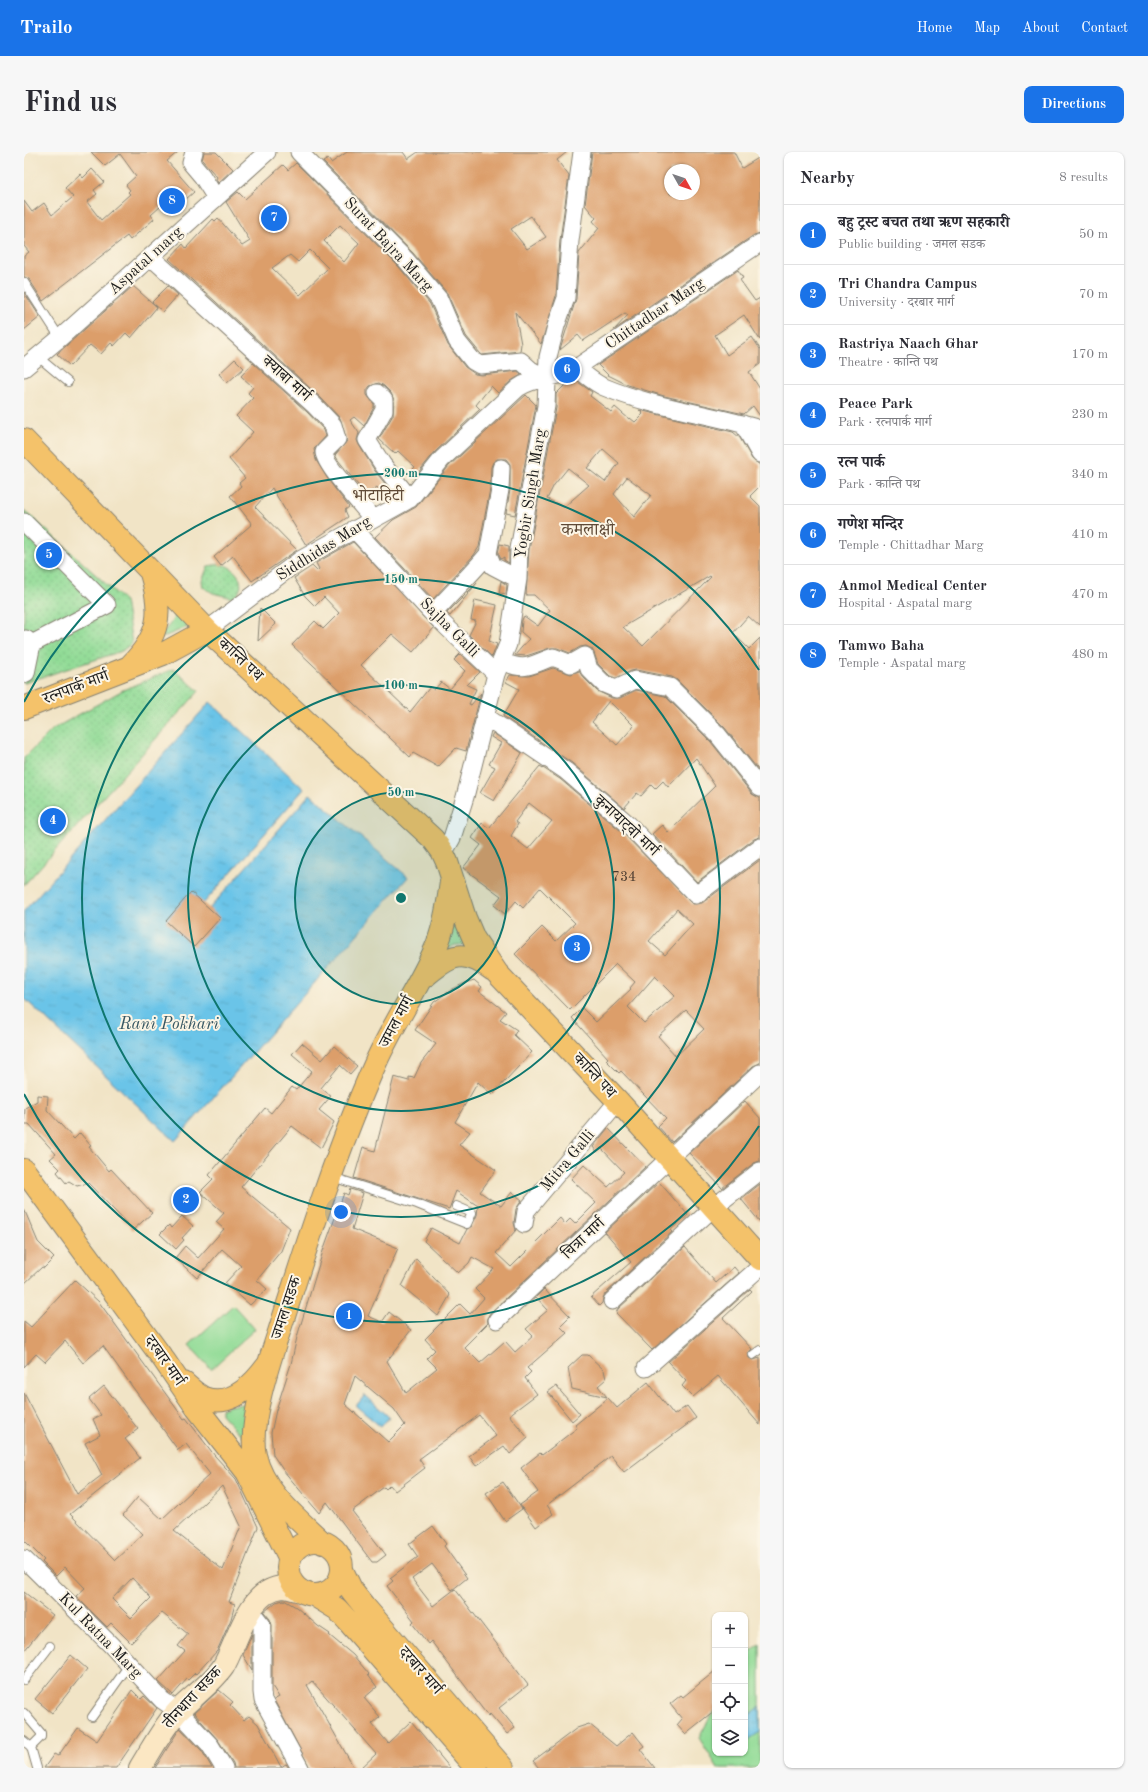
<!DOCTYPE html>
<meta charset="utf-8">
<style>
body{margin:0;font-family:"Old Standard TT","Noto Serif Devanagari",serif;background:#f7f7f7;color:#2b2b33}
.controls{position:absolute;right:12px;bottom:12px;display:grid;overflow:hidden;border-radius:8px;box-shadow:0 1px 3px #0004}
.controls button{width:36px;height:36px;display:grid;place-items:center;padding:0;border:0;border-bottom:1px solid #e1e1e2;background:#fff;color:#2b2b33;font:20px sans-serif}
.compass{position:absolute;left:640px;top:12px;width:36px;height:36px;border-radius:50%;background:#fff;box-shadow:0 1px 3px #0004;rotate:130deg}
.you{position:absolute;left:317px;top:1060px;width:14px;height:14px;margin:-10px;border:3px solid #fff;border-radius:50%;background:#1a73e8;box-shadow:0 0 0 6px #1a73e833}
.badge{display:grid;place-items:center;width:26px;height:26px;border-radius:50%;background:#1a73e8;color:#fff;font-size:13px;font-weight:700}
.pin{position:absolute;translate:-50% -50%;border:2px solid #fff;box-shadow:0 1px 4px #0006}
.list{margin:0;padding:0;list-style:none}
h2{display:flex;justify-content:space-between;align-items:center;height:52px;margin:0;padding:0 16px;font-size:17px}
h2 small{font-size:13px;font-weight:400;color:#7c7c81}
.list li{display:grid;grid-template-columns:26px 1fr auto;gap:12px;align-items:center;box-sizing:border-box;height:60px;padding:0 16px;border-top:1px solid #e1e1e2}
.list b{display:block;font-size:15px;white-space:nowrap}
.list p{margin:0;font-size:13px;white-space:nowrap;color:#7c7c81}
.list em{font-size:13px;font-style:normal;color:#7c7c81}
.icon{flex:none;width:22px;height:22px;fill:none;stroke:currentColor;stroke-width:2;stroke-linecap:round;stroke-linejoin:round}
.map{position:relative;flex:none;width:736px;height:1616px;overflow:hidden;border-radius:8px}
header{display:flex;align-items:center;gap:24px;box-sizing:border-box;height:56px;padding:0 20px;background:#1a73e8;color:#fff}
header strong{font-size:19px}
nav{display:flex;gap:22px;margin-inline-start:auto;font-size:14px}
.intro{display:flex;align-items:center;justify-content:space-between;box-sizing:border-box;height:96px;padding:0 24px}
h1{margin:0;font-size:28px}
.button{padding:10px 18px;border-radius:8px;background:#1a73e8;color:#fff;font-size:14px;font-weight:700}
main{display:flex;gap:24px;padding:0 24px}
aside{flex:1;background:#fff;border-radius:8px;box-shadow:0 1px 3px #0004}
.map>svg:first-child{display:block}
.grass{fill:#91db96;stroke:#567c59}
.park{fill:url(#park-dots);stroke:#567c59}
.water{fill:url(#water-ripples);stroke:#437082}
.building{fill:#dc9e6a;fill-rule:evenodd}
.lines{fill:none;stroke-linecap:round;stroke-linejoin:round}
.lane-casing{stroke:#868071;stroke-width:10}
.street-casing{stroke:#868071;stroke-width:19}
.secondary-casing{stroke:#868071;stroke-width:24}
.primary-casing{stroke:#868071;stroke-width:24}
.lane{stroke:#fff;stroke-width:8}
.street{stroke:#fff;stroke-width:17}
.secondary{stroke:#fbe7c3;stroke-width:22}
.primary{stroke:#f4c26a;stroke-width:22}
.ring{fill:none;stroke:#0f766e;stroke-width:2}
.labels{text-anchor:middle;dominant-baseline:central;stroke-width:4;stroke-linejoin:round;paint-order:stroke}
.number-label{font-size:14px;fill:#4c3c30}
.street-label{font-size:16px;fill:#1c1c1c;stroke:#fcf5e5}
.neighbourhood-label{font-size:17px;fill:#5f4a37;stroke:#fcf5e5}
.water-label{font-size:17px;font-style:italic;fill:#375763;stroke:#fcf5e5}
.centre{fill:#0f766e;stroke:#fcf5e5;stroke-width:2}
.ring-label{font-size:12px;text-anchor:middle;font-weight:bold;fill:#0f766e;stroke:#fcf5e5;stroke-width:4;stroke-linejoin:round;paint-order:stroke}
</style>
<header>
<strong>Trailo</strong>
<nav><a>Home</a><a>Map</a><a>About</a><a>Contact</a></nav>
</header>
<div class="intro"><h1>Find us</h1><a class="button">Directions</a></div>
<main>
<div class="map">
<svg width="736" height="1616" viewBox="0 0 736 1616">
<defs>
<pattern id="park-dots" width="8" height="8" patternUnits="userSpaceOnUse"><rect width="8" height="8" fill="#91db96"/><path d="M2 2h.1M6 6h.1" fill="none" stroke="#7cbb81" stroke-width="1.8" stroke-linecap="round"/></pattern>
<pattern id="water-ripples" width="26" height="14" patternUnits="userSpaceOnUse"><rect width="26" height="14" fill="#6ac4e8"/><path d="M2 4q2-2 4 0t4 0M15 11q2-2 4 0t4 0" fill="none" stroke="#5ba8c6"/></pattern>
</defs>
<rect width="100%" height="100%" fill="#fcf5e5"/>
<filter id="ink" filterUnits="userSpaceOnUse"><feTurbulence type="fractalNoise" baseFrequency=".025" numOctaves="2"/><feDisplacementMap in="SourceGraphic" scale="8" xChannelSelector="R" yChannelSelector="G"/><feConvolveMatrix kernelMatrix="1 2 1 2 8 2 1 2 1" color-interpolation-filters="sRGB"/></filter>
<filter id="wash" filterUnits="userSpaceOnUse"><feTurbulence type="fractalNoise" baseFrequency=".012" numOctaves="4" result="noise"/><feDisplacementMap in="SourceGraphic" scale="16" xChannelSelector="R" yChannelSelector="G"/><feGaussianBlur stdDeviation="0.9" result="paint"/><feColorMatrix in="noise" values="0 0 0 0 0 0 0 0 0 0 0 0 0 0 0 0 0 1.4 0 .05"/><feComposite in="paint" operator="in"/></filter>
<g filter="url(#wash)">
<rect width="100%" height="100%" fill="#f1e4c6"/>
<!-- grass -->
<path class="grass" d="M154,459L168,473L137,486V483L146,472Z
M430,768L446,792L431,793L419,798Z
M209,1153L231,1177L187,1217L165,1193Z
M227,1251L219,1286L197,1262V1257L205,1254Z
M736,1492V1616H694L675,1586L687,1563L691,1559V1601H721V1503Z"/>
<!-- park -->
<path class="park" d="M0,358L101,449L108,491L98,499L0,531Z
M196,412C212,414 226,434 209,446L189,441L179,435L178,429L184,414Z
M149,517L175,539L0,733V606L29,577L99,538Z"/>
<!-- water -->
<path class="water" d="M186,550L280,637L179,752L167,741L142,769L170,794L185,757L286,642L384,725L151,989L0,846V759Z
M341,1243L365,1265L357,1275L332,1254Z
M736,1555V1580L721,1590V1566Z"/>
<g id="blocks">
<!-- building -->
<path class="building" d="M67,0H154L143,9L170,40L154,54L147,45L127,63L130,67L106,88L103,84L19,149L5,127L0,125V104L5,100L0,94V49L8,60L20,51L28,63L49,45L41,36L56,22L59,26L68,17L80,30L70,38L73,42L63,50L77,68L106,42L104,40L106,38L102,33L112,24L96,2L81,14Z
M180,0H192L209,17L194,31L192,27L193,25L178,8Z
M323,0H379L384,7L394,0H543L533,8L545,24L536,88L532,144L517,192L491,160L497,192L496,199L458,203L456,201L442,184L423,141L389,101L299,10L304,7L307,11ZM507,64L522,85L503,97L487,77Z
M568,0H710L718,16L736,5V81L730,83L590,178L604,163L601,161L559,189L554,183L536,198L552,147L555,101L575,76L569,69L572,66L561,53ZM646,18H670V42H646Z
M272,11L375,115L406,152L424,193L441,215L451,222L457,223L494,219L497,223L487,229L474,241L467,234L452,253L456,257L411,300L393,322L388,318L391,315L374,299L371,302L355,287L369,263L370,248L367,241L360,234L355,231L346,234L343,238V243L350,252V255L340,274L330,265L326,268L335,281L333,288L335,293L351,319L371,344L364,348L353,335L342,343L314,308L311,303L323,289L316,266L297,246L145,107L159,92L162,96L189,67L191,69L194,66L218,94L226,89L202,50L214,40L221,47L259,13L264,18ZM316,73L335,91L320,110L300,89ZM286,98L304,116L276,143L248,116L266,103L274,110Z
M714,118L719,126L716,128L731,149L736,146V188L720,163L691,183L703,203L728,185L736,197V212L725,220L736,237V264L729,254L720,262L640,244L604,233L584,223L574,213Z
M109,134L133,155L107,186L102,181L90,194L87,191L77,202L66,193L46,214L33,202Z
M144,134L154,143L139,160L128,150Z
M0,140L16,165L0,178Z
M211,207L220,216L203,231L195,222Z
M229,211L283,260L300,278L302,284L290,297L292,308L305,329L325,355L321,358L324,365L282,393L248,336L231,355L273,398L228,429L209,404L197,414L190,405L228,372L206,344L217,334L215,331L221,326L205,307L229,280L212,264L229,246L224,241L229,235L217,224Z
M551,228L568,240L566,244L587,260L591,255L605,267L606,266L611,270L619,262L615,258L709,280L716,286L728,307L736,313V334L726,344L736,354V475L724,464L709,481L725,497L736,486V620L701,576L653,528L648,525L612,518L607,519L592,526L586,524L574,512L570,501L568,497L562,494L556,495L546,501L533,496H526L502,504L491,503L505,487L497,480L498,468L500,464L514,474L526,458L510,443H502L505,398L532,256V242L543,231ZM579,297L595,311L581,330L563,316ZM544,316L565,333L540,355L523,347L530,333ZM603,325L627,343L610,365L590,342ZM686,424L687,425L619,494L599,475Z
M502,243L512,253L491,363L482,361L486,338V312L482,307H473L469,310L467,315L466,337L455,395L450,403L409,447L351,385L369,368L392,355L425,314Z
M329,390L410,476L389,500L368,482L337,513L386,560L406,535L410,538L417,530L426,537L441,519L430,508L436,502L456,520L443,533L452,537L445,552L447,553L457,541L442,599L432,596L414,615L389,601L386,605L268,493L291,469L299,477L315,461L300,445L291,454L281,444L270,426L288,414L293,419L295,417L292,411Z
M476,392L485,394V411L480,408V405L477,407L474,401Z
M477,429L483,433L482,442L475,441Z
M453,431L426,464L423,461Z
M451,448L473,453L465,489L473,492L468,505L445,483L452,469L447,468Z
M236,456L252,472L234,489Z
M529,516L547,522L555,519L558,524L573,539L588,546H596L612,538L641,544L687,590L728,642L736,646V685L730,687L673,730L628,682L638,673L644,680L691,634L672,606L644,635L639,629L631,637L627,633L617,644L613,641L600,656L548,611L479,564L495,537L482,530L486,523L505,524ZM585,549L610,574L593,593L568,570Z
M469,581L498,601L470,649L456,641L471,615L465,612L477,591L467,585Z
M516,614L536,627L597,679L668,752L678,751L736,708V911L729,914L648,990L634,974L642,966L597,919L595,921L582,908L584,906L548,866L558,856L572,870L607,837L606,836L611,830L592,812L546,858L491,802L518,775L532,789L551,771L516,736L499,756L492,749L481,762L470,753L477,744L439,716L457,693L448,686L458,671L465,676ZM505,651L528,669L504,697L487,684L494,672L491,670ZM653,757L669,772L641,803L625,789ZM631,824L651,844L620,871L604,855ZM662,858L680,877L652,904L634,884Z
M167,740L196,766L170,795L142,769Z
M450,828L458,835L455,839L482,860L476,867L493,878L490,883L508,900L468,943L454,930L431,970L446,980L435,993L472,1018L456,1040L477,1054L488,1040L498,1048L492,1057L490,1071L492,1078L472,1101L487,1115L536,1066L541,1072L546,1067L551,1072L572,1051L547,1027L560,1013L584,1035L600,1020L577,996L573,1000L569,995L584,976L621,1015L466,1161L463,1166L464,1171L440,1195L456,1211L481,1189L491,1200L509,1184L502,1177L524,1158L512,1145L520,1137L546,1164L536,1174L543,1181L503,1216L507,1220L501,1226L513,1242L485,1263L504,1286L486,1302L480,1294L452,1314L445,1304L472,1284L455,1263L395,1307L401,1316L371,1339L366,1333L362,1337L360,1335L328,1359L362,1403L353,1410H348L303,1350L295,1361L259,1318L249,1303L247,1281L252,1258L267,1212L273,1185L299,1099L320,1041L324,1043L326,1037L339,1041L328,1077L374,1096L344,1164L358,1170L365,1160L387,1178L363,1209L382,1241L413,1216L403,1206L411,1198L401,1187L436,1152L446,1162L460,1146L451,1137L470,1117L448,1105L445,1111L434,1121L400,1089L407,1076L436,1091L443,1077L448,1074L453,1063L454,1054L432,1039L425,1057L330,1026L339,995L351,999L370,925L385,929V925L390,926L397,911L412,892L391,878L410,850L427,838L441,831ZM331,1224L370,1257L381,1273L364,1290L321,1252Z
M278,891L298,908L310,894L333,914L326,922L316,913L297,936L307,944L295,958L310,970L297,996L268,974L217,1035L266,1076L257,1099L233,1128L243,1137L226,1153L201,1131L217,1114L198,1097L173,1126L151,1106L161,1094L174,1106L200,1077L192,1070L200,1061L176,1040L189,1027L185,1023L241,956L247,961L268,935L272,938L288,919L268,902Z
M13,943L24,944L23,958L50,987L56,981L67,994L65,995L85,1019L87,1017L128,1061L109,1078L64,1031L53,1034L45,1029L42,1031L33,1020L36,1017L26,1007L32,1002L5,972H0L1,956L13,949Z
M721,949L736,966V1009L730,1011L698,1036L665,1001Z
M635,1030L664,1063L646,1078L648,1080L581,1142L579,1146L578,1151L575,1154L567,1145L607,1110L581,1080Z
M736,1032V1070L717,1047Z
M0,1057L14,1090L30,1106L20,1116L18,1115L0,1132Z
M158,1064L169,1074L158,1086L160,1088L152,1097L136,1082L145,1073L147,1076Z
M661,1095L692,1131L710,1115L715,1121L628,1198L592,1161L594,1157Z
M392,1107L426,1143L414,1164L378,1134Z
M51,1128L75,1150L160,1267L162,1266L191,1304L212,1327L234,1375L205,1450L211,1452L207,1467L193,1499L172,1522L171,1521L164,1528L163,1527L149,1543L134,1529L161,1499L154,1494L164,1482L138,1461L107,1491L87,1471L83,1475L52,1444L61,1436L41,1415L32,1424L18,1410L20,1408L0,1388V1241L53,1342L78,1323L61,1291L76,1283L69,1267L77,1263L65,1247L80,1234L114,1277L101,1287L116,1306L46,1362L91,1408L119,1382L99,1363L114,1345L138,1367L186,1322L162,1292L154,1298L79,1194L59,1211L41,1189L21,1210L12,1202L0,1215V1169L7,1175ZM198,1334L217,1374L199,1418L150,1379ZM108,1426L127,1446L107,1466L88,1447Z
M726,1137L728,1139L699,1166L728,1197L724,1201L725,1206L729,1208L736,1206V1273L694,1224L669,1245L658,1234L662,1229L644,1210Z
M558,1203H564L580,1218L582,1227L574,1234L583,1245L548,1237L544,1216Z
M624,1230L650,1263L663,1254L672,1266L600,1320L587,1304L523,1353L529,1362L512,1375L496,1353L514,1340L497,1316L516,1301L518,1303L553,1276L551,1273L584,1246L593,1256Z
M532,1234L556,1262L548,1269L524,1240Z
M479,1330L498,1357L481,1369L462,1341Z
M409,1374L422,1392L420,1394L443,1426L428,1438L408,1412L388,1427L409,1454L431,1437L504,1533L475,1556L491,1576L483,1582L466,1562L464,1564L407,1489L404,1492L388,1471L390,1469L363,1434L369,1429L366,1426L394,1405L385,1392Z
M0,1440L29,1463L0,1499Z
M260,1448L272,1455L294,1474L306,1482L305,1483L329,1503L345,1522L344,1523L353,1535L340,1546L356,1565L348,1572L364,1591L387,1569L426,1616H337L352,1602L288,1529L283,1533L330,1616H286L250,1548L255,1545L248,1534V1473L246,1467L240,1460L252,1450Z
M228,1482V1518L219,1503Z
M47,1503L63,1517L28,1561L11,1547Z
M691,1519V1558L661,1582L653,1573L658,1567L646,1552L657,1543L659,1545Z
M108,1538L117,1547L120,1544L133,1556L92,1616H20L30,1602L34,1604L54,1576L73,1589Z
M195,1538L209,1550L206,1553L220,1568L225,1564L234,1572L257,1615L262,1612L265,1616H210L209,1611L194,1588L170,1561Z
M565,1572L592,1594L609,1580L620,1594L616,1597L631,1616H515L509,1609L553,1576Z
M156,1576L178,1599L188,1616H131Z"/>
</g>
</g>
<g filter="url(#ink)">
<use href="#blocks" fill-opacity="0" stroke="#868071" stroke-width="1"/>
<g class="lines">
<!-- lane casing -->
<g class="lane-casing">
<path id="lane" d="M0,130L36,186
M13,204L44,230
M308,1025L393,1052L443,1072L448,1061L432,1054
M729,1203L736,1198
M0,1528L26,1494
M0,1561L17,1581V1585L7,1595
M68,1565L105,1513
M0,1589L7,1595L13,1616"/>
</g>
<!-- street casing -->
<g class="street-casing">
<path id="street" d="M170,0L167,11L178,24L192,46
M275,0L382,108L415,147L433,189L449,209L456,213L497,209L507,218L522,226
M127,105L290,253L309,273L313,287L300,300C299,311 340,356 349,367
M0,216L36,186L243,0
M552,216C561,222 570,231 580,235C630,256 684,261 736,277
M353,241L360,248V258L343,288L359,313L386,347
M719,272L736,302
M477,316L476,338L464,402L469,414L494,427
M0,370L83,453L0,496
M330,377L407,460L472,522
M409,462C427,441 447,423 464,402
M183,478L276,408L386,347L418,307L494,236C511,224 534,227 552,216L736,91
M477,509C503,520 505,513 529,505L547,512L561,504L565,517L580,532L592,537L611,528L646,535L694,583L736,636
M0,522L2,521L8,492L2,487
M461,564L542,619L604,672L672,743L736,695
M418,699L424,693L428,686L441,645L472,522L484,492L494,427L495,397L522,254L524,205L532,174L542,146L546,89L558,0
M500,1072L502,1059L594,949
M588,1149L690,1055L736,1019
M473,1168L736,921
M622,1216L736,1115
M0,1407L87,1493L138,1548L154,1559L186,1593L200,1616
M226,1458L238,1473V1540L239,1548L276,1616"/>
</g>
<!-- secondary casing -->
<g class="secondary-casing">
<path id="secondary" d="M116,1616C128,1597 139,1575 154,1559C169,1544 187,1532 199,1515C214,1490 224,1437 259,1435C265,1435 271,1438 277,1439"/>
</g>
<!-- primary casing -->
<g class="primary-casing">
<path id="primary" d="M0,288L183,478L409,687L418,699L423,710L441,766L450,787L473,821L594,949L736,1107
M107,513C136,483 139,461 127,421
M0,556L139,502L183,478
M400,825C427,802 439,796 469,818
M0,1018L140,1208L172,1255L223,1320L266,1407
M160,1231C166,1236 173,1243 180,1246C207,1256 229,1233 243,1214
M264 1416a27 27 0 1 1 54 0a27 27 0 1 1-54 0Z
M299,1391C273,1366 239,1340 231,1303C224,1273 245,1210 255,1180C284,1089 313,997 352,910C369,872 393,838 410,800C420,779 424,753 427,730
M318,1418L328,1439L340,1454L479,1616
M290,1443L313,1457L324,1469L452,1616"/>
</g>
<!-- lane -->
<use href="#lane" class="lane"/>
<!-- street -->
<use href="#street" class="street"/>
<!-- secondary -->
<use href="#secondary" class="secondary"/>
<!-- primary -->
<use href="#primary" class="primary"/>
</g>
</g>
<!-- distance rings -->
<circle cx="377" cy="746" r="106" fill="#0f766e" fill-opacity=".12"/>
<g class="ring">
<circle cx="377" cy="746" r="106"/>
<circle cx="377" cy="746" r="213"/>
<circle cx="377" cy="746" r="319"/>
<path d="M735 974A425 425 0 0 1 0 942M0 550A425 425 0 0 1 735 518"/>
</g>
<g class="labels">
<!-- number labels -->
<g class="number-label">
<text x="600" y="725">734</text>
</g>
<!-- street labels -->
<g class="street-label">
<text transform="translate(364 93) rotate(47)">Surat Bajra Marg</text>
<text transform="translate(122 109) rotate(-42)">Aspatal marg</text>
<text transform="translate(631 162) rotate(-34)">Chittadhar Marg</text>
<text transform="translate(262 227) rotate(42)">क्याबा मार्ग</text>
<text transform="translate(507 342) rotate(-81)">Yogbir Singh Marg</text>
<text transform="translate(300 397) rotate(-32)">Siddhidas Marg</text>
<text transform="translate(425 476) rotate(45)">Sajha Galli</text>
<text transform="translate(216 508) rotate(43)">कान्ति पथ</text>
<text transform="translate(52 536) rotate(-21)">रत्नपार्क मार्ग</text>
<text transform="translate(602 674) rotate(43)">कुनायाट्वो मार्ग</text>
<text transform="translate(373 870) rotate(-62)">जमल मार्ग</text>
<text transform="translate(570 924) rotate(47)">कान्ति पथ</text>
<text transform="translate(544 1009) rotate(-50)">Mitra Galli</text>
<text transform="translate(560 1087) rotate(-43)">चित्रा मार्ग</text>
<text transform="translate(263 1156) rotate(-72)">जमल सडक</text>
<text transform="translate(140 1209) rotate(55)">दरबार मार्ग</text>
<text transform="translate(76 1484) rotate(46)">Kul Ratna Marg</text>
<text transform="translate(396 1519) rotate(49)">दरबार मार्ग</text>
<text transform="translate(169 1546) rotate(-47)">तीनधारा सडक</text>
</g>
<!-- neighbourhood labels -->
<g class="neighbourhood-label">
<text x="354" y="344">भोटाहिटी</text>
<text x="564" y="378">कमलाक्षी</text>
</g>
<!-- water labels -->
<g class="water-label">
<text x="145" y="872">Rani Pokhari</text>
</g>
</g>
<circle cx="377" cy="746" r="6" class="centre"/>
<g class="ring-label">
<text x="377" y="325">200 m</text>
<text x="377" y="431">150 m</text>
<text x="377" y="537">100 m</text>
<text x="377" y="644">50 m</text>
</g>
</svg>
<div class="controls">
<button>+</button>
<button>−</button>
<button><svg class="icon" aria-label="locate" viewBox="0 0 24 24"><circle cx="12" cy="12" r="6"/><path d="M12 2v4M12 18v4M2 12h4M18 12h4"/></svg></button>
<button><svg class="icon" aria-label="layers" viewBox="0 0 24 24"><path d="M12 4l9 5-9 5-9-5zM3 14l9 5 9-5"/></svg></button>
</div>
<svg class="compass" viewBox="-18 -18 36 36"><path d="M0-13l5 13h-10z" fill="#e53935"/><path d="M0 13l5-13h-10z" fill="#7c7c81"/></svg>
<div class="you"></div>
<div class="pin badge" style="left:325px;top:1164px">1</div>
<div class="pin badge" style="left:162px;top:1048px">2</div>
<div class="pin badge" style="left:553px;top:796px">3</div>
<div class="pin badge" style="left:29px;top:669px">4</div>
<div class="pin badge" style="left:25px;top:403px">5</div>
<div class="pin badge" style="left:543px;top:218px">6</div>
<div class="pin badge" style="left:250px;top:66px">7</div>
<div class="pin badge" style="left:148px;top:49px">8</div>
</div>
<aside>
<h2>Nearby<small>8 results</small></h2>
<ul class="list">
<li><span class="badge">1</span><div><b>बहु ट्रस्ट बचत तथा ऋण सहकारी</b><p>Public building · जमल सडक</p></div><em>50 m</em></li>
<li><span class="badge">2</span><div><b>Tri Chandra Campus</b><p>University · दरबार मार्ग</p></div><em>70 m</em></li>
<li><span class="badge">3</span><div><b>Rastriya Naach Ghar</b><p>Theatre · कान्ति पथ</p></div><em>170 m</em></li>
<li><span class="badge">4</span><div><b>Peace Park</b><p>Park · रत्नपार्क मार्ग</p></div><em>230 m</em></li>
<li><span class="badge">5</span><div><b>रत्न पार्क</b><p>Park · कान्ति पथ</p></div><em>340 m</em></li>
<li><span class="badge">6</span><div><b>गणेश मन्दिर</b><p>Temple · Chittadhar Marg</p></div><em>410 m</em></li>
<li><span class="badge">7</span><div><b>Anmol Medical Center</b><p>Hospital · Aspatal marg</p></div><em>470 m</em></li>
<li><span class="badge">8</span><div><b>Tamwo Baha</b><p>Temple · Aspatal marg</p></div><em>480 m</em></li>
</ul>
</aside>
</main>
